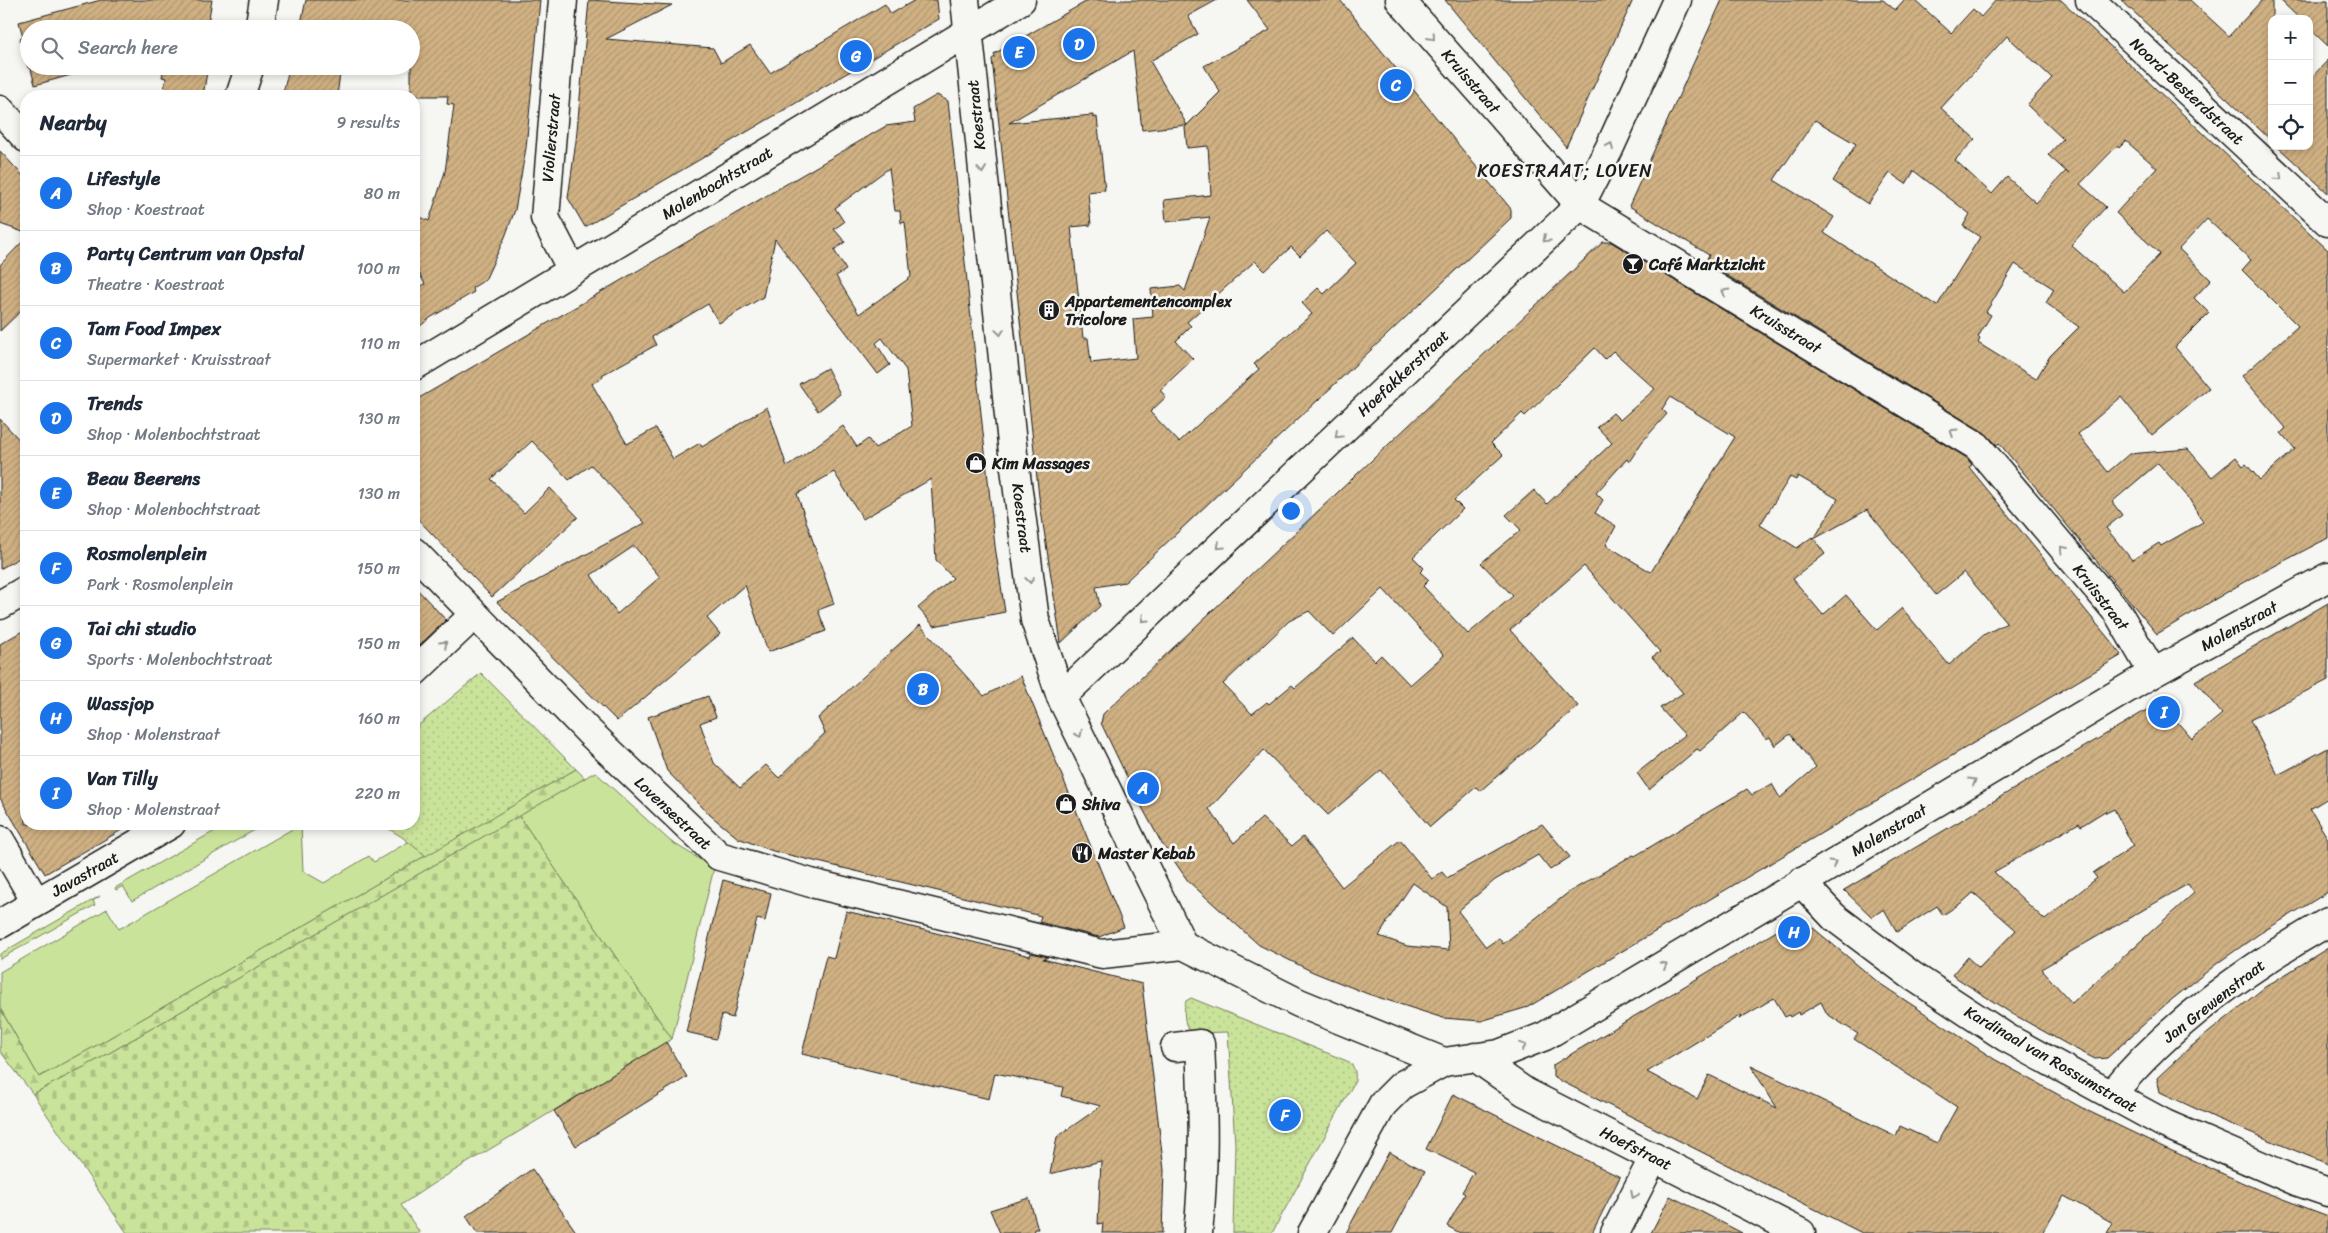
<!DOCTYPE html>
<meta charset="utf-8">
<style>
body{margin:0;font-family:Sriracha,sans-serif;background:#f6f6f7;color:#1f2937}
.controls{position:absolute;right:15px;top:15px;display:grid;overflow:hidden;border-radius:10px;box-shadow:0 2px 8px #0003}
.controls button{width:45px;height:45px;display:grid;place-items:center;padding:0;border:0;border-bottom:1px solid #e0e1e3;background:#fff;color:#1f2937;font:25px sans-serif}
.you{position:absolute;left:1290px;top:510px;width:18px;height:18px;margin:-12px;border:4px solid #fff;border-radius:50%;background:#1a73e8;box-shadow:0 0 0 8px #1a73e833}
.badge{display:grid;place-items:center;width:32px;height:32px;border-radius:50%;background:#1a73e8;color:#fff;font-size:16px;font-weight:700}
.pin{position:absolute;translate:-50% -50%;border:2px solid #fff;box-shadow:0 1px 5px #0006}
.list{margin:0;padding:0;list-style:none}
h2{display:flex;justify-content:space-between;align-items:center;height:65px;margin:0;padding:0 20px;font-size:21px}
h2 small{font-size:16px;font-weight:400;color:#747a83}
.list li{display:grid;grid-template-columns:32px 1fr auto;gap:15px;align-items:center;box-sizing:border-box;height:75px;padding:0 20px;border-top:1px solid #e0e1e3}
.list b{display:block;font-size:19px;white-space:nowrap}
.list p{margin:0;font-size:16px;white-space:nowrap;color:#747a83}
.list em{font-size:16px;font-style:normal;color:#747a83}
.icon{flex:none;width:28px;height:28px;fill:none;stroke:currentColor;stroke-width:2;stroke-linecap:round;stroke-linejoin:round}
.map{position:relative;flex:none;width:2328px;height:1233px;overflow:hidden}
.search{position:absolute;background:#fff;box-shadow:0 2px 8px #0003;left:20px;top:20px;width:400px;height:55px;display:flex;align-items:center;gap:12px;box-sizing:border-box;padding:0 18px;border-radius:28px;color:#747a83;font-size:19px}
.panel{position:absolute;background:#fff;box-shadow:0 2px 8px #0003;left:20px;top:90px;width:400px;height:740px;border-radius:20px}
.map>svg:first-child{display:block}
.grass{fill:#cae39a;stroke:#73805b}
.forest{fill:url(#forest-firs);stroke:#73805b}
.cemetery{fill:url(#cemetery-stones);stroke:#73805b}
.park{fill:url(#park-dots);stroke:#73805b}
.building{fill:url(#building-hatch);stroke:#1c1c1c;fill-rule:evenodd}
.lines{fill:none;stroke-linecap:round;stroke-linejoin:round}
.minor-casing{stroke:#1c1c1c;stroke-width:31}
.minor{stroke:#f6f6f2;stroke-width:28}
.oneway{stroke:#949492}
.labels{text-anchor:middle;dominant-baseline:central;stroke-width:5;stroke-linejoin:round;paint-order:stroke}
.street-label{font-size:16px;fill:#1c1c1c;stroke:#f6f6f2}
.poi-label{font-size:16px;font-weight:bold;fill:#1c1c1c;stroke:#f6f6f2;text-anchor:start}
.neighbourhood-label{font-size:18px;letter-spacing:1px;fill:#1c1c1c;stroke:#f6f6f2}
</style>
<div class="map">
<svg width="2328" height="1233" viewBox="0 0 2328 1233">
<defs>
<pattern id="forest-firs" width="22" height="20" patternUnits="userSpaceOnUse" patternTransform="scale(1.25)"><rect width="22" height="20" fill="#cae39a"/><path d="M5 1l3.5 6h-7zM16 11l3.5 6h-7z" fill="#adc284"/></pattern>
<pattern id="cemetery-stones" width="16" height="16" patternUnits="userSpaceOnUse" patternTransform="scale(1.25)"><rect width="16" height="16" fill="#cae39a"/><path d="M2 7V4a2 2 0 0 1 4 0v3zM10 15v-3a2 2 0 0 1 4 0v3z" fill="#adc284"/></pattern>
<pattern id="park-dots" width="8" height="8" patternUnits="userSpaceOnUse" patternTransform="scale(1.25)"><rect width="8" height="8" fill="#cae39a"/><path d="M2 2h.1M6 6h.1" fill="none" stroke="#adc284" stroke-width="1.8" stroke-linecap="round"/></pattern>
<pattern id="building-hatch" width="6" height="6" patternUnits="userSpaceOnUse" patternTransform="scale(1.25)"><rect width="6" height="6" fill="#d0b183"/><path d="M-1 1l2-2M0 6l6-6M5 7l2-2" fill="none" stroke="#b29871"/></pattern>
</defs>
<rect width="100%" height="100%" fill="#f6f6f2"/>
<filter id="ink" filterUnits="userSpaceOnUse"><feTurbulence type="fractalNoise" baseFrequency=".02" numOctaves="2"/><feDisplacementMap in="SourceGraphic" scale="10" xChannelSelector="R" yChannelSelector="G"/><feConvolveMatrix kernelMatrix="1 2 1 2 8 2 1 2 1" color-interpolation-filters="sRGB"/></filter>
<g filter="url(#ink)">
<!-- grass -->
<path class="grass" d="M560,753L576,769L92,1048L39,1077L0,1008V972L107,909L119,929L301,824L303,871L324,883L369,856L374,862Z
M595,772L670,841L714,868L672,1039L519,816Z
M227,824H265L132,901L123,886L116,890L115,888Z
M100,896L93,901L95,905L0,959V954Z"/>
<!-- forest -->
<path class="forest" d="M576,769L585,778L99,1059L33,1094L0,1051L1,1010L39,1077L92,1048Z"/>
<!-- cemetery -->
<path class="cemetery" d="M519,816L672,1039L434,1183L401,1205L420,1233H127L33,1094L99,1059Z"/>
<!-- park -->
<path class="park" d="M481,673L576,769L426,856L402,837L381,824H414V729Z
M1191,998L1347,1061C1355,1066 1356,1072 1355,1081L1272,1233H1233L1235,1144L1228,1032L1195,1033L1189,1031C1184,1023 1183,1010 1186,1001Z"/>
<!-- building -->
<path class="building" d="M101,0H212L207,29H170L171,25L165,29L121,22L120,29H29V66H103L35,85L31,69L28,68L20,39L23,37L19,22Z
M306,0H540L526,148L515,210L505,237L485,280L472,288L474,292L430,318L414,331V290L425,284L414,264V214L429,221L445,172L454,105L447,104L448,96H411V29H315L316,25L301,23Z
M589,0L672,5L606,39L713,48L721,63L750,45L770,73L885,4L891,14L915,0H937L939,19L585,227L568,198L576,141Z
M1089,0H1217L1188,16L1198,34L1150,61L1187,125L1220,92L1204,66L1270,30L1247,0H1340L1511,209V218L1125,582L1096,587L1100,606L1061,643L1039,497L992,59L995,57L994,54ZM1133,51L1142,130L1187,125L1185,127L1187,148L1208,146L1211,195L1164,200L1166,222L1210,217L1185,291L1180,286L1151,289L1153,317L1133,319L1136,358L1091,363L1088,338H1083L1071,227L1091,225L1088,192L1105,190L1097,117L1093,118V115L1009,123ZM1326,231L1356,263L1324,294L1318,288L1302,303L1312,314L1254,364L1259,369L1179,442L1150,412L1166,397L1160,390L1193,359L1176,341L1191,326L1187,322L1255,261L1265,271L1291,247L1300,256Z
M1445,0H1633L1566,147L1517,88Z
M1722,0H1883L1895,10L1904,0H1915L1951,33L1973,9L1981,17L1996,0H2061L2328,250V538L2244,582L2157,634L1999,443L1997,445L1985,433L1705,262L1709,255L1629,206ZM2007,36L2052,78L2027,105L2063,139L2048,155L2070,175L2066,171L2036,203L2007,177L1992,194L1955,160L1975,139L1941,108ZM1815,120L1856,144L1833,181L1868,204L1890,173L1906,184L1914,171L1970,214L1963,226L1980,237L1937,306L1824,233L1834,217L1774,180ZM2126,141L2157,168L2116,213L2160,254L2124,292L2071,245L2106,207L2080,184L2117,146L2119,148ZM2207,219L2251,260L2242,270L2298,326L2242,376L2286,428L2281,433L2295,449L2260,480L2246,464L2243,466L2236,457L2212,477L2188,449L2129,454L2108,472L2078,434L2121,397L2152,435L2209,388L2175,347L2209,313L2194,298L2211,280L2179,249ZM2015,264L2054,289L2046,303L2079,327L2050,356L2036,379L1978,343L1980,339L1978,337L1991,315L1986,312ZM2158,463L2188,497L2203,522L2161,546L2159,543L2132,560L2106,528L2122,515L2112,502Z
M2121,0H2190L2229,36L2262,0H2272V141Z
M2280,0H2328V46L2309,28V19H2300Z
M2328,60V193L2277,146H2309V80Z
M164,66H208L203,96H163L166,78L162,77Z
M290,66H341L337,96H282Z
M937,95L948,101L995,546L1005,612L934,626L918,608L953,578L936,560L931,479L863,519L834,472L797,494L834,604L818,610L826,631L768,652L745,585L707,618L720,634L617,721L497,602L645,523L591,465L569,480L532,441L491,479L524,513L550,488L578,517L492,597L414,515V401L886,126L915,122L913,109ZM889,168L895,211H900L901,223L905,222L911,277L859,314L836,276L846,270L834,250L845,242L834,229L844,222L835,208ZM775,239L878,374L890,365L876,343L882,338L906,370L912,426L875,448L868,439L857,447L843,426L787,467L767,407L702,447L700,443L673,459L656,428L627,444L592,384L603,377L602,375L656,345L652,337L708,304L719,323L763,297ZM634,546L660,577L617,614L591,575Z
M0,151L26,179V233L0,224Z
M26,238V306L0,331V265Z
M1603,242H1611L1967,458L1972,465L1969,467L2122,655L1528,1007L1481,1021L1443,1018L1368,994L1313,972L1259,945L1188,881L1161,842L1138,800L1101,723L1103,714ZM1595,348L1605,359L1613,351L1655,389L1620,420L1613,413L1597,427L1612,443L1547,504L1534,490L1506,515L1521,530L1481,563L1513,596L1468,634L1423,586L1429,580L1420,572L1424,568L1413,557L1463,509L1454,500L1503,455L1491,443L1522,413L1525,416ZM1670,397L1735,437L1651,572L1606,545L1616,526L1595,513L1603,500L1596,493L1627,459L1629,462L1642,442L1667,414L1662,409ZM1798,476L1838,499L1814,539L1812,537L1797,548L1760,525L1790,477L1796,480ZM1867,510L1936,595L1964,572L2007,623L1985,634L1949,665L1902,608L1877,630L1846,595L1823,615L1793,579L1825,554L1814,539ZM1584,566L1660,652L1652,657L1683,693L1660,708L1685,735L1637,773L1649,790L1697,749L1700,751L1744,712L1766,739L1770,737L1775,746L1790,734L1816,767L1780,798L1772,784L1752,795L1747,789L1635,856L1633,855L1569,892L1503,944L1499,938L1486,947L1458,911L1495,880L1538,855L1550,870L1570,857L1542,824L1447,878L1442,872L1432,879L1400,840L1342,887L1303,837L1292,846L1262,818L1234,843L1209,809L1264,750L1328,815L1381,770L1430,827L1476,787L1480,791L1578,706L1510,630ZM1383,589L1444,655L1410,685L1381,655L1375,661L1353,638L1295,688L1292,685L1269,704L1267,702L1252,714L1223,684L1289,621L1309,611L1333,636ZM1413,883L1447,907L1449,950L1407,946L1379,936L1387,923H1386Z
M827,368L840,394L818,411L799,384Z
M0,419L26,447V554L0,569Z
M414,586L446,620L414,651Z
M2328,603V680L2250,720L2278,775L2328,748V798L2310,809L2328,839V892L2259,934L2219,962L2165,1005L2107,1058L2095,1059L2070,1046L2011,1013L1952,975L1967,957L1979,968L2016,930L1975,894L1973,893L1964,901L1943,915L1937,906L1897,932L1884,909L1872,917L1844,890L2160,702L2192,739L2222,714L2195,681ZM2114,809L2133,846L2093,873L2097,878L2045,920L1994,872L2079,823L2081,826L2105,811L2106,813ZM2188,884L2194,893L2072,1003L2041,969Z
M920,625L984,696L1021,676L1124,927L1099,937L1039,922L1041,916L773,851L738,838L710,815L667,771L648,717L708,696L716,717L700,723L714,763L740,788L766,765L779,778L825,733L818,718Z
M26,629V824H132L45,874L0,798V644Z
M723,880L771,893L765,921L757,919L733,1018L722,1015L716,1039L686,1032Z
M846,911L1030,956L1031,953L1048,957L1043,959L1142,984L1164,1170L1162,1233H1102L1103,1223L1098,1224L1101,1161L1050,1174L1057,1137L1101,1106L1061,1096L1063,1087L995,1073L989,1099L802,1054L826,956L834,958Z
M1800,917L1879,983L1994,1059L2086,1110L2161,1146L2259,1190L2328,1216V1233H2107L2113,1223L2064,1196L2042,1233H1862L1553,1077V1065ZM1774,998L1785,1017L1789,1015L1790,1017L1798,1012L1799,1015L1821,1002L1827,1014L1858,1034L1854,1039L1957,1107L1937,1143L1900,1126L1896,1136L1751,1066L1777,1108L1709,1075L1697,1099L1647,1072L1741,1015L1739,1019Z
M2328,948V1164L2218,1119L2160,1092L2157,1078L2187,1050L2265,987Z
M666,1042L687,1077L576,1146L554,1111Z
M1453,1094L1620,1177L1592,1233H1460L1447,1226L1465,1194L1462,1192L1474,1172L1426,1149Z
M1389,1152L1425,1171L1392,1233H1346Z
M532,1169L577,1233H477L466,1216Z
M1670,1196L1694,1208L1742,1233H1651Z
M1029,1198L1038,1229H1034L1033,1233H1000L990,1210Z"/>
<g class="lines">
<!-- minor casing -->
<g class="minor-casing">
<path id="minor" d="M563,0L545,218L572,270
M965,0L1013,453L1035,620L1061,697L1183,945
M1400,0L1580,205L1977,446L2118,613L2153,673
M2090,0L2328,222
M259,29L264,0
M240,96L250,66
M0,110L26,138
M414,366L1021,0
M414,552L589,732L719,856L811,883L1102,954L1183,945L1299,1003L1444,1062
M0,605L26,590
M414,672L474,615
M1061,697L1580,205L1609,149L1677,0
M0,840L36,902
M1801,882L1834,917L1911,975L2007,1038L2165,1124L2296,1181L2328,1192
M0,924L171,824
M1175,1047L1200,1044C1203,1108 1205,1169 1198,1233
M1475,1057L1525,1092L1801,1233
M2111,1095C2170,1023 2248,968 2328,922
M1312,1233L1383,1104L1402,1085L1444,1062L1499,1054L1545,1036L2153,673L2328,577
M1615,1233L1654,1157"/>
</g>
<!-- minor -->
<use href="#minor" class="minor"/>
</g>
<!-- one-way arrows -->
<defs><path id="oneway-chevron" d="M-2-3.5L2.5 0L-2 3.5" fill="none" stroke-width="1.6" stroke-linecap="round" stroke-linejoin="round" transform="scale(1.25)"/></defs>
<g class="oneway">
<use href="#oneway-chevron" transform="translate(1432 37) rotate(49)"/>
<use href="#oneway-chevron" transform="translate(1610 146) rotate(-65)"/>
<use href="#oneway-chevron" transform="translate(982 170) rotate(84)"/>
<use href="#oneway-chevron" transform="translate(2279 177) rotate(43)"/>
<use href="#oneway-chevron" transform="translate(1546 239) rotate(137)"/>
<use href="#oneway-chevron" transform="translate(1725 292) rotate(-149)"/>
<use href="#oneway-chevron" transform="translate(1000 332) rotate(84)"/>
<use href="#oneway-chevron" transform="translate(1953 432) rotate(-148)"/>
<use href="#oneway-chevron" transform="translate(1338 435) rotate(137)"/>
<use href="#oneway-chevron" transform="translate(1220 546) rotate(136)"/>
<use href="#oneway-chevron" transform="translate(2063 549) rotate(-131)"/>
<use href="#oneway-chevron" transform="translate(1030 580) rotate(83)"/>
<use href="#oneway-chevron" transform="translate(1144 619) rotate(136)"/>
<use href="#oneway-chevron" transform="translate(444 644) rotate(-44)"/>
<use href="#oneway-chevron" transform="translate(1079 734) rotate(64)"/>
<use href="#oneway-chevron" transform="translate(1973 781) rotate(-31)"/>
<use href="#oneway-chevron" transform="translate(1833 863) rotate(-31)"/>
<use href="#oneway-chevron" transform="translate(1664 965) rotate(-31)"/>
<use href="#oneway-chevron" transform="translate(1523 1046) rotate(-21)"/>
<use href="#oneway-chevron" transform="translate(1634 1195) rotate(117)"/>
</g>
</g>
<!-- icons -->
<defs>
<g id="bar-disc" transform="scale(1.125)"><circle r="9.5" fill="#1c1c1c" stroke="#f6f6f2"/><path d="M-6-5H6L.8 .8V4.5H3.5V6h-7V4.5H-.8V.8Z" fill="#fff"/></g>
<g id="building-disc" transform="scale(1.125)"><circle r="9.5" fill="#1c1c1c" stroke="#f6f6f2"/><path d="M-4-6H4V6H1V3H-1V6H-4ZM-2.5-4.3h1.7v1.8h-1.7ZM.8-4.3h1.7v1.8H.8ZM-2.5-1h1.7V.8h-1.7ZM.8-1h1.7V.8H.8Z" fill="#fff"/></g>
<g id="shop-disc" transform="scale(1.125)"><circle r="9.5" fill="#1c1c1c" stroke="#f6f6f2"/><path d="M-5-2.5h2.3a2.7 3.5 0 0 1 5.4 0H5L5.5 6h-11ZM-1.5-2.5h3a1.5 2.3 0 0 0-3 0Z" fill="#fff"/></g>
<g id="restaurant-disc" transform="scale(1.125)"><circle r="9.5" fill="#1c1c1c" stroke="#f6f6f2"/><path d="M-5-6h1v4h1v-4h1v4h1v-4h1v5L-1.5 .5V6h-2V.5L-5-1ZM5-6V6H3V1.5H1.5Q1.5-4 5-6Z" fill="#fff"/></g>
</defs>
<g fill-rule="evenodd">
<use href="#bar-disc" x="1633" y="264"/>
<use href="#building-disc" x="1049" y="310"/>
<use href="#shop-disc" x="976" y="463"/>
<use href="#shop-disc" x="1066" y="804"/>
<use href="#restaurant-disc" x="1082" y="853"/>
</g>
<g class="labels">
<!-- street labels -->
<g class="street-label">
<text transform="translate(1471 81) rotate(49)">Kruisstraat</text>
<text transform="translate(2187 91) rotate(43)">Noord-Besterdstraat</text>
<text transform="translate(976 115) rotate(-96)">Koestraat</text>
<text transform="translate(551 138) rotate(-85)">Violierstraat</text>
<text transform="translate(717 183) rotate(-31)">Molenbochtstraat</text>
<text transform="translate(1786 329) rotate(31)">Kruisstraat</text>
<text transform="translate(1403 373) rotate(-43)">Hoefakkerstraat</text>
<text transform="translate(1022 518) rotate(83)">Koestraat</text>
<text transform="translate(2101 597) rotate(52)">Kruisstraat</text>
<text transform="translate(2239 626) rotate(-29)">Molenstraat</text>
<text transform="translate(673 813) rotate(43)">Lovensestraat</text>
<text transform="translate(1889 830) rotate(-31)">Molenstraat</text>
<text transform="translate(85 874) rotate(-30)">Javastraat</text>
<text transform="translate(2214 1001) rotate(-38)">Jan Grewenstraat</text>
<text transform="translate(2051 1059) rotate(30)">Kardinaal van Rossumstraat</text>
<text transform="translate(1636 1148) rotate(27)">Hoefstraat</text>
</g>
<!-- poi labels -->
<g class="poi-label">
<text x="1649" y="264">Café Marktzicht</text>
<text x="1065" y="301">Appartementencomplex<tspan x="1065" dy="18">Tricolore</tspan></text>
<text x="992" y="463">Kim Massages</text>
<text x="1082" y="804">Shiva</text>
<text x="1098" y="853">Master Kebab</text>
</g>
<!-- neighbourhood labels -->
<g class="neighbourhood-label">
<text x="1565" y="171">KOESTRAAT; LOVEN</text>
</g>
</g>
</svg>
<div class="controls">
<button>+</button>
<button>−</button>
<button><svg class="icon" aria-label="locate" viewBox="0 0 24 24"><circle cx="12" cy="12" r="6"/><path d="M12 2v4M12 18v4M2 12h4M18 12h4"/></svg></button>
</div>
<div class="you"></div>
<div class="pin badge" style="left:1143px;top:788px">A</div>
<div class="pin badge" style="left:923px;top:689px">B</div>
<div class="pin badge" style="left:1396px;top:85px">C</div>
<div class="pin badge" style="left:1079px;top:44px">D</div>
<div class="pin badge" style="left:1019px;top:52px">E</div>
<div class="pin badge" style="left:1285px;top:1115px">F</div>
<div class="pin badge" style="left:856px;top:56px">G</div>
<div class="pin badge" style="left:1794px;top:932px">H</div>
<div class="pin badge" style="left:2164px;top:712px">I</div>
<div class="search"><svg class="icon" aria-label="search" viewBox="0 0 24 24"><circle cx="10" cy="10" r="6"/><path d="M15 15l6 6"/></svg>Search here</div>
<section class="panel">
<h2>Nearby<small>9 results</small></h2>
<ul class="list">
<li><span class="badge">A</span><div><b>Lifestyle</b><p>Shop · Koestraat</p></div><em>80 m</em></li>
<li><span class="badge">B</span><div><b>Party Centrum van Opstal</b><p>Theatre · Koestraat</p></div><em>100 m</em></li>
<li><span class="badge">C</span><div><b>Tam Food Impex</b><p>Supermarket · Kruisstraat</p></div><em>110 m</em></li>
<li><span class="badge">D</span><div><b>Trends</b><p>Shop · Molenbochtstraat</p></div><em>130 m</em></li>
<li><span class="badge">E</span><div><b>Beau Beerens</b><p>Shop · Molenbochtstraat</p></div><em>130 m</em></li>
<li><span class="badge">F</span><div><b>Rosmolenplein</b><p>Park · Rosmolenplein</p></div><em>150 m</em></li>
<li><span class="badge">G</span><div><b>Tai chi studio</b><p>Sports · Molenbochtstraat</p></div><em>150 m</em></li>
<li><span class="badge">H</span><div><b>Wassjop</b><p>Shop · Molenstraat</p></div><em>160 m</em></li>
<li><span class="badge">I</span><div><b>Van Tilly</b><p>Shop · Molenstraat</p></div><em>220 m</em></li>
</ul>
</section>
</div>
